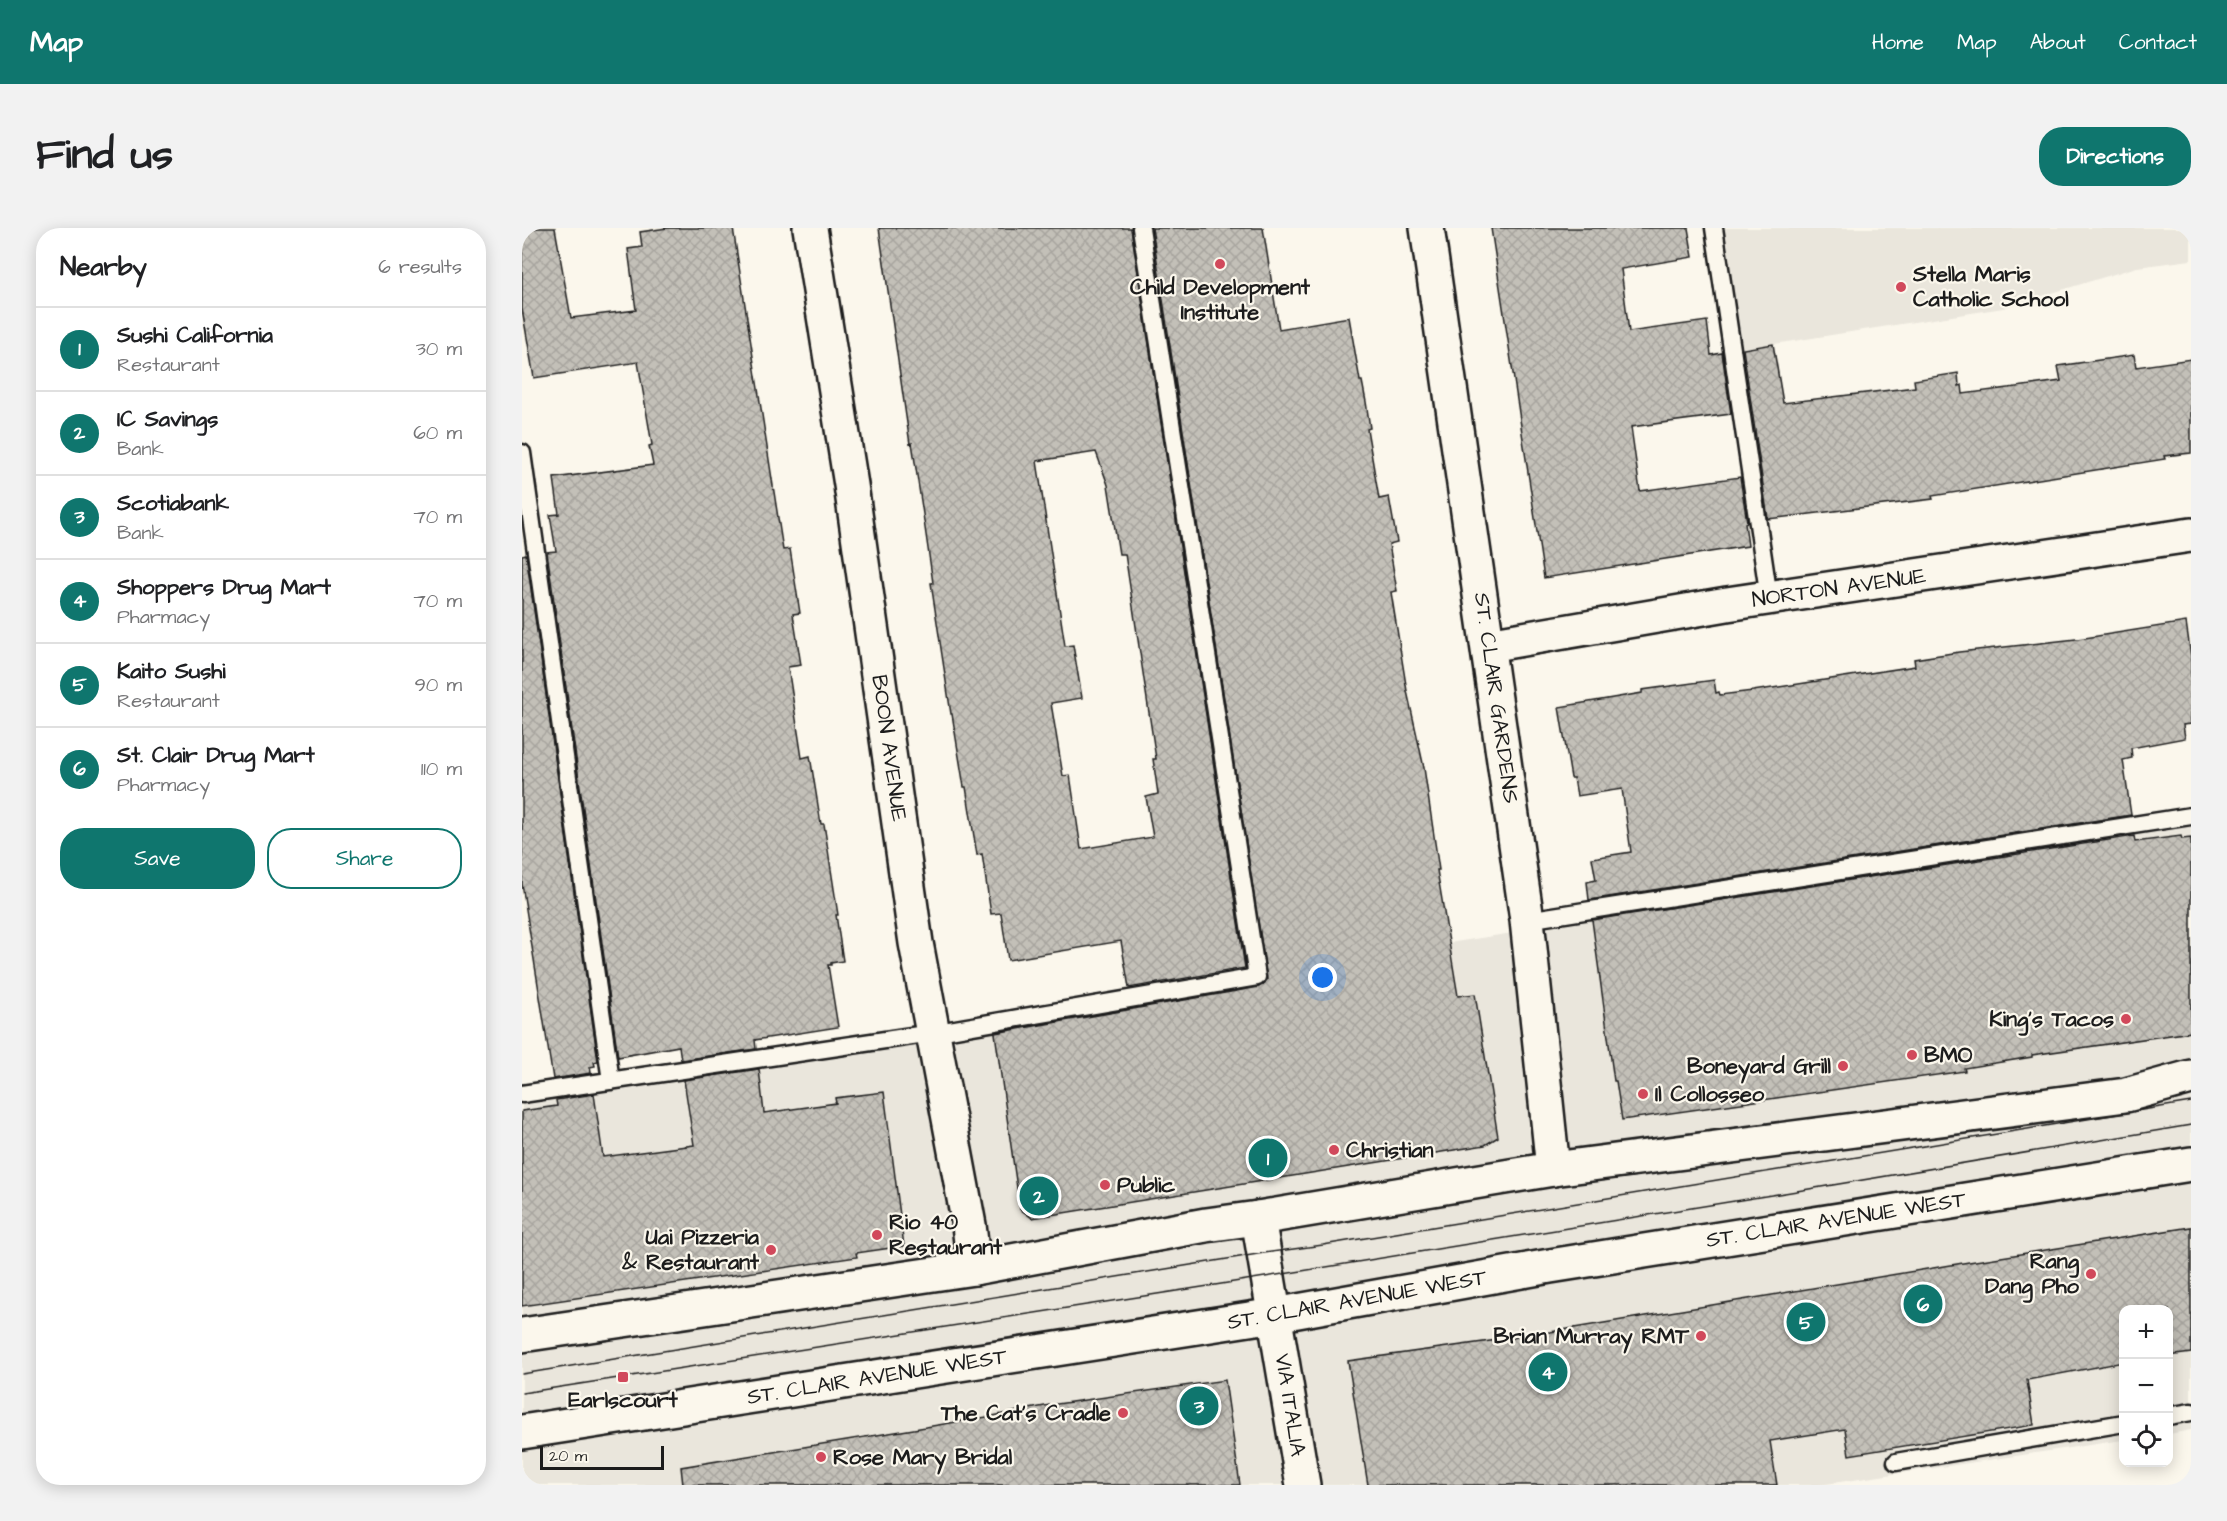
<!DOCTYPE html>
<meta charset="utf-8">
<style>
body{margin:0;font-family:"Architects Daughter",sans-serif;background:#f2f2f2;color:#202124}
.controls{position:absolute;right:18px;bottom:18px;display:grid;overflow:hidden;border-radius:12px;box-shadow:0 3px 15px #0003}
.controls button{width:54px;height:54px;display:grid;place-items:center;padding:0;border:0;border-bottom:2px solid #e0e0e0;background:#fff;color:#202124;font:30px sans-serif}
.scale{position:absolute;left:18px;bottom:15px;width:124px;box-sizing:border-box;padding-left:6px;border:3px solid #1c1c1c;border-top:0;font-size:16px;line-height:21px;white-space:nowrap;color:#1c1c1c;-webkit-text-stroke:4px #fbf7ec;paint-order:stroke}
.you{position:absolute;left:801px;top:750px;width:21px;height:21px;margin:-15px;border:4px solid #fff;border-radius:50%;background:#1a73e8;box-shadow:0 0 0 9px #1a73e833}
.badge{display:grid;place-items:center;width:39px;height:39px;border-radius:50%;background:#0f766e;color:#fff;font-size:20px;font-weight:700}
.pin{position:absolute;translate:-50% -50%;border:3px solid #fff;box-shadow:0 2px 6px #0006}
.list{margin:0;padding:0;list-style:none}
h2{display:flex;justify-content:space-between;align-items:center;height:78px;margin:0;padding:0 24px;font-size:26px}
h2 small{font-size:20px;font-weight:400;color:#757577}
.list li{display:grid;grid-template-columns:39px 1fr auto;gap:18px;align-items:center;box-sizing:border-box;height:84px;padding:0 24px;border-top:2px solid #e0e0e0}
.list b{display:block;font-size:22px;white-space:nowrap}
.list p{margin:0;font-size:20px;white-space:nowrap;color:#757577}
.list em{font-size:20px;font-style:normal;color:#757577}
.actions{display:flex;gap:12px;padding:18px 24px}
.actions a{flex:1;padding:14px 0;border:2px solid #0f766e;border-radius:24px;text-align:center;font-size:21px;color:#0f766e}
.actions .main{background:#0f766e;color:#fff}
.icon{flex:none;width:33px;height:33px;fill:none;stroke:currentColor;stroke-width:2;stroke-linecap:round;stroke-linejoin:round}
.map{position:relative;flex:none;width:1669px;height:1257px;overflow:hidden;border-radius:24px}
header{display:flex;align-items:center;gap:36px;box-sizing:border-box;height:84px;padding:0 30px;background:#0f766e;color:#fff}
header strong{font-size:28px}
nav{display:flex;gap:33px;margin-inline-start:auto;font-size:21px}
.intro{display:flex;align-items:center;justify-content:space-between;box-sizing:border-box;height:144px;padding:0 36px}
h1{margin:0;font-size:42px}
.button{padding:15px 27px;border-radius:24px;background:#0f766e;color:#fff;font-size:21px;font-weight:700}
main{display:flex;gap:36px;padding:0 36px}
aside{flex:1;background:#fff;border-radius:24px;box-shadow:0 3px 15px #0003}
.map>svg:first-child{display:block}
.built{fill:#eae6dc}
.building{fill:url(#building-cross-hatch);stroke:#1c1c1c;stroke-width:1.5;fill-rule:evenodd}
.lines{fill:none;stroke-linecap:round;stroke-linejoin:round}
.service-casing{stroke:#1c1c1c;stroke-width:21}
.minor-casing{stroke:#1c1c1c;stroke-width:38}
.secondary-casing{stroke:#1c1c1c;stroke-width:38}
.service{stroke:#fbf7ec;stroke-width:16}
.minor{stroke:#fbf7ec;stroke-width:33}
.secondary{stroke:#fbf7ec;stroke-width:33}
.tram{stroke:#1c1c1c;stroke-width:1.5}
.poi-dot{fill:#d1495b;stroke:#fbf7ec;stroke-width:2}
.labels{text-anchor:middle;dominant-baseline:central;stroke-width:4.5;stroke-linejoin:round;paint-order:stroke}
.poi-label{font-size:22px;font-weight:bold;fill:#1c1c1c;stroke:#fbf7ec;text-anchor:start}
.street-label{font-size:22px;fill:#1c1c1c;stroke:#fbf7ec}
</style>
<header>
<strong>Map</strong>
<nav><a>Home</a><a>Map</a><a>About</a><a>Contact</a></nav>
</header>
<div class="intro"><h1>Find us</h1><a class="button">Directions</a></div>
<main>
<aside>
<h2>Nearby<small>6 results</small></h2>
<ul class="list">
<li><span class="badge">1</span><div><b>Sushi California</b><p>Restaurant</p></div><em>30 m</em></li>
<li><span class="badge">2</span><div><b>IC Savings</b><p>Bank</p></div><em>60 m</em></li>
<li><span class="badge">3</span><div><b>Scotiabank</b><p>Bank</p></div><em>70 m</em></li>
<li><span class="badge">4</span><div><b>Shoppers Drug Mart</b><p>Pharmacy</p></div><em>70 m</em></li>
<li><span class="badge">5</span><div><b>Kaito Sushi</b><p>Restaurant</p></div><em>90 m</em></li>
<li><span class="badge">6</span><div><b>St. Clair Drug Mart</b><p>Pharmacy</p></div><em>110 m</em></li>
</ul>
<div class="actions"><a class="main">Save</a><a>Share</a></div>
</aside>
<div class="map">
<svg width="1669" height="1257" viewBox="0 0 1669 1257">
<defs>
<pattern id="building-cross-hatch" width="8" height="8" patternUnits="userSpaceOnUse" patternTransform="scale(1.5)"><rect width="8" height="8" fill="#c3c0b8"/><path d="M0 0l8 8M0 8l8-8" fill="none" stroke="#a7a49e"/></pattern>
</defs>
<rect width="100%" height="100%" fill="#fbf7ec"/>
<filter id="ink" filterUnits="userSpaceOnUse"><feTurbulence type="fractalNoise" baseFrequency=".0167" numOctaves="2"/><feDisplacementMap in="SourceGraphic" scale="12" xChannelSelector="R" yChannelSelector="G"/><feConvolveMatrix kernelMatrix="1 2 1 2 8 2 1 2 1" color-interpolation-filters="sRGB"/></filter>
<g filter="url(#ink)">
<!-- built -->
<path class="built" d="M1201,0H1669V32L1615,39L1481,80L1220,121Z
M1669,598V1202L1647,1206L1646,1082H1602L1601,1212L1297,1257H0V861Z"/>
<!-- building -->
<path class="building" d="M0,0H33L49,90L114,82L106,21L120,19L118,4L145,0H211L261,322L268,321L278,385L271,386L279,437L266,439L280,530L288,528L299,596H302L316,687H314L321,733L309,735V737H306L316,799L233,812L234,821L159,832L157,818L96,829L25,324L34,323L28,287L37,286L32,250L131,237L127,218L130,217L116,134L12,150L0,81Z
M357,0H609L723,740L607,760L599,713L486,732L479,685L469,686L460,626L455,627L444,559H442L430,486H429L409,355H411L401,286L390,215L388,216ZM574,224L586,257L597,326H603L634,531H631L636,566L624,569L631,609L559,621L548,547L541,548L529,475L560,470L551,417L543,418L515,233Z
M630,0H741L757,101L827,89L838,153H840L844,174L848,200L845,201L857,271L867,269L875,314L867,316L875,363L869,364L885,463L902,540L917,642H915L936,768L953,766L976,909L963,917L510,990L498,981L473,805L737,759L745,752Z
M969,0H1166L1171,29L1099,41L1107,104L1185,93L1189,127L1200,125L1209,186L1109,199L1118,263L1218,249L1225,294L1223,295L1226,318L1022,350Z
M1251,116L1261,175L1393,159L1392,152L1436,145L1437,158L1440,157L1441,166L1539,153L1536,138L1612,127L1614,139L1669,131V225L1642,228L1643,231L1410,268L1411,271L1246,291L1221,121Z
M4,326L76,833L72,834L73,838L68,839L69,845L31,851L0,656V327Z
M1664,394L1669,429V496L1661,497L1663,510L1609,520L1610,530L1601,532L1609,587L1067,672L1065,654L1074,652L1070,630L1109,624L1100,561L1055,568L1052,550H1049L1037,479L1120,465V462L1192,452L1194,465L1197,464L1198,467L1231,463L1393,438L1392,431L1437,424L1563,410Z
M1612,608L1613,614L1659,608L1660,611L1669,610V804L1510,827V829L1442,840L1443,843L1100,892L1094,853H1092L1070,692Z
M237,841L242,885L314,875L313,870L362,864L382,1018L334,1025L335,1029L0,1078V883L35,878L34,872L72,866L81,929L172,917L162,852Z
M1669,999V1125L1647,1128V1082H1602V1134L1505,1152L1512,1197L1327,1227L1323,1201L1248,1213L1255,1257H846L826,1133L1004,1108L1447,1034Z
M703,1152L718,1257H161L159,1239L465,1189L528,1177Z"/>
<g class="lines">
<!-- service casing -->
<g class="service-casing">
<path id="service" d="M1192,0L1247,370
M0,225L89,853
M1005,692L1669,588
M0,866L410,805L735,749L619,0
M1646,1188L1669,1184
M1374,1234L1602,1195"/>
</g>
<!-- minor casing -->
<g class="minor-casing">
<path id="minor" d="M288,0L329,257L394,715L447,997L452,1040
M905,0L1005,692L1031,941
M966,417L1205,376L1669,307
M736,990L781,1257"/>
</g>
<!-- secondary casing -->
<g class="secondary-casing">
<path id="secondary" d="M0,1107L452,1040L684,997L736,990L1031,941L1604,867L1669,849
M0,1204L753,1087L1028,1038L1669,936"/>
</g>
<!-- service -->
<use href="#service" class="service"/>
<!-- minor -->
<use href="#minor" class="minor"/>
<!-- secondary -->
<use href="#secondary" class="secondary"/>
<!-- tram -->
<path class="tram" d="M0,1146L742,1025L801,1017L1669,874
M0,1165L693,1057L1287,961L1669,897"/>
</g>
</g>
<!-- markers -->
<g class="poi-dot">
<circle cx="698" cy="36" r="6"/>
<circle cx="1379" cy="59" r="6"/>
<circle cx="1604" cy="791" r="6"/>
<circle cx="1390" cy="827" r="6"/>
<circle cx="1321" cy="838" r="6"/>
<circle cx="1121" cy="866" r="6"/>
<circle cx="812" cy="922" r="6"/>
<circle cx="583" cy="957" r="6"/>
<circle cx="355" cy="1007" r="6"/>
<circle cx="249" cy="1022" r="6"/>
<circle cx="1569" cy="1046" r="6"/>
<circle cx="1179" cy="1108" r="6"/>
<rect x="95" y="1143" width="12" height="12" rx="3"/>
<circle cx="601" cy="1185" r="6"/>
<circle cx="299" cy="1229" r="6"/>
</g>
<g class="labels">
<!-- poi labels -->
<g class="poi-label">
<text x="1391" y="46">Stella Maris<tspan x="1391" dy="25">Catholic School</tspan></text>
<text x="698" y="59" text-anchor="middle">Child Development<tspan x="698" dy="25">Institute</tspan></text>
<text x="1592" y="791" text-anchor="end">King's Tacos</text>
<text x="1402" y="827">BMO</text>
<text x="1309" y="838" text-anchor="end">Boneyard Grill</text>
<text x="1133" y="866">Il Collosseo</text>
<text x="824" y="922">Christian</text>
<text x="595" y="957">Public</text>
<text x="367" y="994">Rio 40<tspan x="367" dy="25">Restaurant</tspan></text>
<text x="237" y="1009" text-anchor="end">Uai Pizzeria<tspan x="237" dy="25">&amp; Restaurant</tspan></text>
<text x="1557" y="1033" text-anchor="end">Rang<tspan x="1557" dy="25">Dang Pho</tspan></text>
<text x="1167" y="1108" text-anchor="end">Brian Murray RMT</text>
<text x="101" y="1172" text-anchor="middle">Earlscourt</text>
<text x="589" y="1185" text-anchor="end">The Cat's Cradle</text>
<text x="311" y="1229">Rose Mary Bridal</text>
</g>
<!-- street labels -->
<g class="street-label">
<text transform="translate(1317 360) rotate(-8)">NORTON AVENUE</text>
<text transform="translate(974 470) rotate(82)">ST. CLAIR GARDENS</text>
<text transform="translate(367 520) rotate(82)">BOON AVENUE</text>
<text transform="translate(1314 992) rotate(-9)">ST. CLAIR AVENUE WEST</text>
<text transform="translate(835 1072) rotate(-10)">ST. CLAIR AVENUE WEST</text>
<text transform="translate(355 1149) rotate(-9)">ST. CLAIR AVENUE WEST</text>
<text transform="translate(768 1177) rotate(81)">VIA ITALIA</text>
</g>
</g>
</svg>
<div class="controls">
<button>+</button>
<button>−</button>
<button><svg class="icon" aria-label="locate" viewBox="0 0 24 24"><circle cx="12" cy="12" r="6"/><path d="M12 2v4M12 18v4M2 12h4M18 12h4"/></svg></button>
</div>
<div class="scale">20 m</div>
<div class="you"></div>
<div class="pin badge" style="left:746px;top:930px">1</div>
<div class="pin badge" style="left:517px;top:968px">2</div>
<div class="pin badge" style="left:677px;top:1178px">3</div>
<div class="pin badge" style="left:1026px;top:1144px">4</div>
<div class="pin badge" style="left:1284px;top:1094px">5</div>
<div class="pin badge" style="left:1401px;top:1076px">6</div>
</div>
</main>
